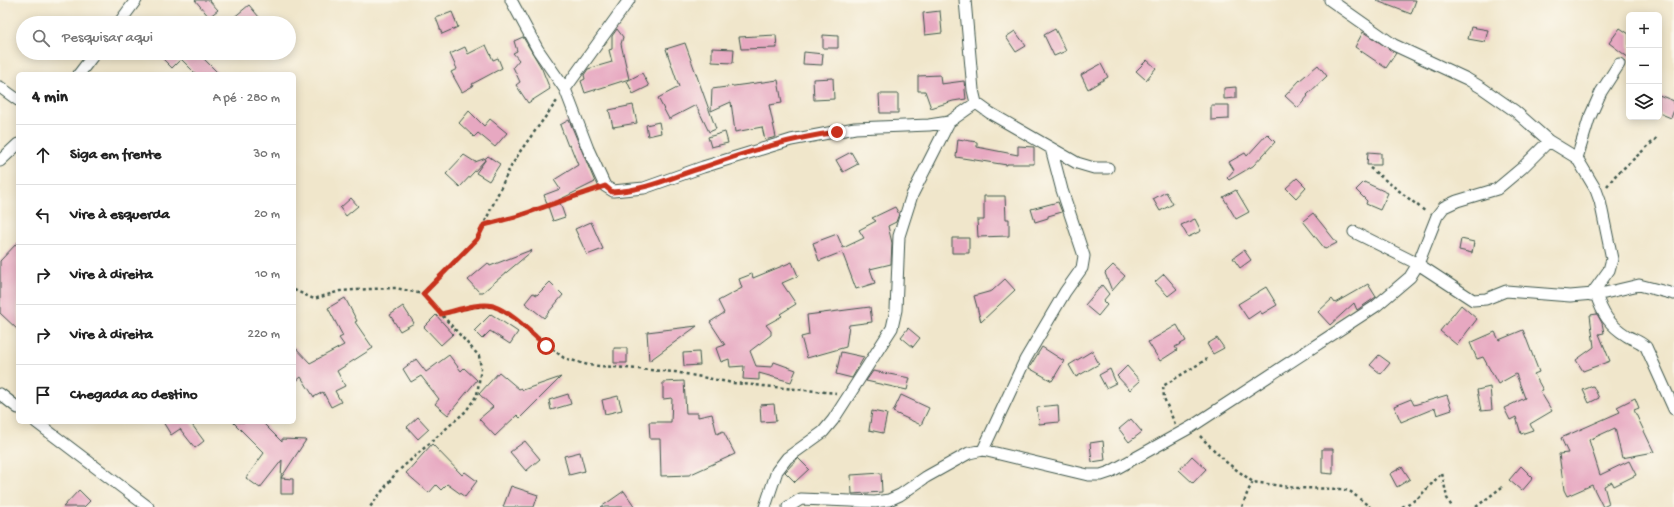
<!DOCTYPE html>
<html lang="pt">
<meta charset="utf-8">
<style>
body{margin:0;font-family:"Gochi Hand",sans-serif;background:#f6f6f6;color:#222}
.controls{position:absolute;right:12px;top:12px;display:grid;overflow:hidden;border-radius:6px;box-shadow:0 2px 10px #0003}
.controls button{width:36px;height:36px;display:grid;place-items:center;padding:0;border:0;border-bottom:1px solid #e0e0e0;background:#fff;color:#222;font:20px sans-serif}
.stop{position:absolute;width:12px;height:12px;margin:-9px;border:3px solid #c8321e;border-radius:50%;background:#fff}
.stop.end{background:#c8321e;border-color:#fff;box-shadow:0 1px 4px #0008}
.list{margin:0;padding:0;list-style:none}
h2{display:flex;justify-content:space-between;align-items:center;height:52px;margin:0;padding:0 16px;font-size:17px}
h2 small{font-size:13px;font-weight:400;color:#767676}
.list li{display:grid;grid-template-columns:26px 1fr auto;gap:12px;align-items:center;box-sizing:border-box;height:60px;padding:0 16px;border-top:1px solid #e0e0e0}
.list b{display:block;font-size:15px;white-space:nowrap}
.list em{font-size:13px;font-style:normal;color:#767676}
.icon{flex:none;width:22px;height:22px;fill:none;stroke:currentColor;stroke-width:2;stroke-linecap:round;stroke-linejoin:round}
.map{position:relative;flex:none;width:1674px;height:507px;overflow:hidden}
.search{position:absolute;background:#fff;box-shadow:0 2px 10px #0003;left:16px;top:16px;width:280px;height:44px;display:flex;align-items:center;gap:10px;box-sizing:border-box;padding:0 14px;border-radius:22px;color:#767676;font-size:15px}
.panel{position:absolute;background:#fff;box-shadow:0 2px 10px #0003;left:16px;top:72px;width:280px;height:352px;border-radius:6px}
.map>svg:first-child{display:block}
.building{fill:#e7a8c1}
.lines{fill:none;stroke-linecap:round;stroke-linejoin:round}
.minor-casing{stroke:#3e564b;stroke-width:13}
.path{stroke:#3e564b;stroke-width:2.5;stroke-dasharray:3 3;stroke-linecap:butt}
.minor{stroke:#fff;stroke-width:11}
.route{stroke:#c8321e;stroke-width:5}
</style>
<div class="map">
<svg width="1674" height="507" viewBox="0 0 1674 507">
<rect width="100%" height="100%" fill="#fbf7ec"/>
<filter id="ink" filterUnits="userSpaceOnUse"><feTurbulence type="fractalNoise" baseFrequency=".025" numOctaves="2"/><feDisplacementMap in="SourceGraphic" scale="8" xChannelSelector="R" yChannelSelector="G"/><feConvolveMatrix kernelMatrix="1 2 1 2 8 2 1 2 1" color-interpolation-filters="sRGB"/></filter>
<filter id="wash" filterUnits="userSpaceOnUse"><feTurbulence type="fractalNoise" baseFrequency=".012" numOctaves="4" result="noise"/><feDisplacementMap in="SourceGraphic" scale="16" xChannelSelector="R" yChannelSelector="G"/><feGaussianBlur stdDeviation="0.9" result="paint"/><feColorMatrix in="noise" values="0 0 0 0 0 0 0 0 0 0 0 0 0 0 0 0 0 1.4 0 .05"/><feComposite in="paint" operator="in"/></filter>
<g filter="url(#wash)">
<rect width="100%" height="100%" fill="#f0e6cb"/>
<g id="blocks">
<!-- building -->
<path class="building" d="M195,0H209L218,10L209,17Z
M1377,0H1416L1411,14L1377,1Z
M249,5L259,17L252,23H227Z
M940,11L942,33L925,35L923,13Z
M452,12L458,27L442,34L436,18Z
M1471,27L1488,30L1485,42L1468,39Z
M1620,28L1629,34V58L1609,43Z
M617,29L623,37L621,44L629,79L585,93L581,81L585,79L584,75L588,69L612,62L609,50L612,49V36Z
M1055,29L1066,51L1054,56L1044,35Z
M1015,31L1026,46L1016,52L1006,37Z
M1363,32L1396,53L1386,68L1355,47Z
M776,35L777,48L741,49L739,37Z
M823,35L838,36V48H823Z
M523,37L542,69L550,89L528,103L516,85L520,82L513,67L519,60L513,53L517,51L514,41Z
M685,43L716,129L709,132L696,105L669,119L658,98L679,87L666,49Z
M486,45L493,60L498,58L502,68L472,84L473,86L462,92L451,72L457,69L450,54L465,47L468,54Z
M712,48L734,49L733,63L712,62Z
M804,52L823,54L822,65L803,64Z
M157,53H198L219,74H196L181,59L172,68Z
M1147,60L1156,68L1146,80L1136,71Z
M1101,64L1108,77L1088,89L1081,75Z
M1318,65L1327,76L1307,95L1308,96L1298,108L1285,96L1300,80Z
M642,73L649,86L633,94L627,81Z
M940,75L941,84L964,81L966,99L953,101L931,108L925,91H918V76Z
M833,78L834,99L814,100L813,79Z
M778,80L782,103L769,105L776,137L765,140L762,127L735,132L731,102L711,111L712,89Z
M1236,87V98L1224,99V88Z
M879,94H898V113H880Z
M1659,95L1674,101V110L1671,118L1659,113Z
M633,105L637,123L613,127L609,110Z
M1211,105H1229V119L1211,120Z
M469,111L484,126L490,119L507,133L495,147L478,133L474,137L459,123Z
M569,120L595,182L559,200L565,217L553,221L544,195L560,189L554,180L578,165L570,145L568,146L560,125Z
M659,122L661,133L648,136L646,125Z
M725,132L728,143L711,147L708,137Z
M1267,134L1275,142L1253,166L1229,180L1227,178L1234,170L1229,162L1245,153L1247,156Z
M958,139L977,142V147L1018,155V146L1034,147V164H1007V165L956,157Z
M851,152L858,164L843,172L836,160Z
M1368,152L1381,153V165H1367Z
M464,155L475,162L486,158L488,156L500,164L489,181L476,173L486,159L460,187L446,174Z
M1297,178L1306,187L1296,198L1286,188Z
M1364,182L1388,193L1380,210L1366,204L1367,201L1356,190Z
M1236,190L1249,212L1236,219L1223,197Z
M1166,192L1173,204L1160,211L1153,199Z
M984,196H1005L1006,219H1009V236L978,237L977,220H984Z
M351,198L358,206L346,216L340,208Z
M1058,202L1062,212L1048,216V218L1035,222L1031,209Z
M895,207L899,214L896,222L888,226L892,243L891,264L870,269L875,283L856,289L842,252L819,261L813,243L837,234L843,248L864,238L859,230L876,221L872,218Z
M1313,213L1337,243L1325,249L1303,221Z
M1195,219L1201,231L1188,237L1181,225Z
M591,222L603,249L587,255L575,229Z
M952,238H969V253H952Z
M1461,239L1474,242L1472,253L1459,250Z
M18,242V330L0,313V261Z
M531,250L532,251L483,292H479L468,280L488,263L490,266Z
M1244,250L1251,260L1240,268L1233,258Z
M792,262L798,276L782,283L796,304L780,314L782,316L766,325L771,331V335L750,351L756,366L772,367L774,362L796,370L791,382L759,373V380L743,379L744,366L730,367L729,359L721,362L716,348L725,345L710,322L724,313L718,301L742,288L739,279L752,274L753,278Z
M1113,265L1125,276L1112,291L1105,273Z
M1164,274L1177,289L1168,296L1155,282Z
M1005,279L1015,290L981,322L974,296L992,291Z
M550,282L563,295L544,318L525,303L533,293L537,295Z
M1368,284L1376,297L1357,310L1354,303L1330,325L1318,312L1332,299L1335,303Z
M1102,285L1109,294L1103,301L1107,305L1098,316L1085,305Z
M1266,287L1277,305L1262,314L1260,311L1248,319L1238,304Z
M345,298L357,321L355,322L373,348L337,371L345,386L335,391L341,402L331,407L323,392L314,397L301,377L294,383V346L310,363L344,345L339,338L343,336L328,308Z
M1461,305L1477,319L1457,345L1440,331Z
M403,306L414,323L400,331L390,315Z
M870,307L872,322L849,325L846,347L807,358L801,337L809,335L807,315Z
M491,314L518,332L510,344L490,331L482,339L474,331Z
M1597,314L1602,323L1604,333L1599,334L1610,361L1583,371L1576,360L1594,347L1590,315Z
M436,315L453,334L441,345L424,327Z
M1177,325L1186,341L1175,347L1177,350L1160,361L1148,342Z
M697,326L649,361L647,332Z
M908,328L920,338L913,347L901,337Z
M1523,330L1539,372L1534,374L1543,390L1540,391L1552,411L1530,424L1533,430L1521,434L1516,417L1510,420L1504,408L1525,398L1516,374L1498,384L1483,357L1477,359L1470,343L1495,332L1499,340Z
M1217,338L1224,348L1213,354L1207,344Z
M1042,347L1064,361L1052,381L1029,368Z
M614,348H627V363H614Z
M1092,351L1099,364L1076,377L1069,365Z
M699,352L700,365L684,366L683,353Z
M841,352L864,357L852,378L836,374Z
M449,355L461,371L464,368L477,380L448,415L435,404L439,399L421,376L411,382L403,369L416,359L426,372Z
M1379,355L1390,363L1381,374L1370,365Z
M1127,366L1140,381L1130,390L1117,376Z
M1110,369L1116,383L1106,388L1099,375Z
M873,371L910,378L907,390L866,381Z
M499,372L519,389L521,388L523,390L561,377L520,418L517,415L495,436L479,419L493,407L479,394Z
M684,381L686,413H698V417L712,414L717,434L723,431L735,454L689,475L661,476L660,439H650L649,422H671L672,398L663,399V382Z
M1593,386L1599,398L1589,403L1583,390Z
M1490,387L1492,410L1481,411L1477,390Z
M568,394L571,404L551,410L549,400Z
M901,395L929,408L921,425L893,412Z
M1447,395L1452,410L1437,415L1435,408L1401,422L1394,406L1411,399L1414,405Z
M618,396L622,410L605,414L602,400Z
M1635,398L1639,408L1634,410L1654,452L1622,458L1615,428L1589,440L1600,475L1629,461L1636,475L1614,486L1612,482L1604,486L1609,504L1603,507L1592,485L1567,496L1564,490L1559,454L1568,453L1561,438L1620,412L1617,407Z
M774,404L776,421L761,422L760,405Z
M1058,405L1059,422L1039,424L1037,407Z
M872,411L887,414L883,433L869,430Z
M418,417L429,429L418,439L407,427Z
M1131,419L1142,432L1129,442L1119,429Z
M163,422H190L204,441L195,448L180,429L171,435Z
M233,422H262L282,442V439L306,440L281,478L282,460L260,488L246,478L264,453Z
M525,441L540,459L526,471L510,452Z
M1103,441L1105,460L1092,462L1090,443Z
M432,444L462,475L465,472L477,481L465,497L447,484L441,490L436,485L429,493L406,473Z
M1322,449H1333V474L1322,473Z
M580,452L585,471L569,475L564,456Z
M1192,456L1206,469L1193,483L1179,470Z
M798,458L809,469L795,482L785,472Z
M1521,466L1533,478L1522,491L1509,480Z
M1402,467L1410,479L1397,487L1390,474Z
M881,473L882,492L852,494L851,475Z
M281,478L293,479V494H281Z
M511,486L538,495L534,507H503Z
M79,490L90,501L84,507H63Z
M624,491L635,507H601Z"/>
</g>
</g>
<g filter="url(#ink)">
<use href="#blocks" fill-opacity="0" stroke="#3e564b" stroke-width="1"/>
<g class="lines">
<!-- minor casing -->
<g class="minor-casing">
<path id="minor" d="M511,0L538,50L565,89L588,149L605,186L613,191L644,188L703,167L791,140L855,128L929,125L949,122L976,103
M965,0L973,90L976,103L990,113L1077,163L1094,168H1108
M1330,0L1394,45L1467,79L1482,88L1515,111L1549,141L1577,158L1596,190L1600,201L1612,259L1609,270L1591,295
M119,23L136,0
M79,74L95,53
M0,87L18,100
M565,89L629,0
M1577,158L1589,119L1601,92L1619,64
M0,161L18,144
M1354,232L1418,264L1473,300L1486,299L1506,291L1570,296L1605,293L1639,285L1674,294
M1596,294C1602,313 1609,325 1627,336C1634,340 1640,341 1646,347L1674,409
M0,394L18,408
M36,422L148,507
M983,450L1025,360L1065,292L1082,268L1084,256L1062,190L1051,148
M765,507L777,471L787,458L823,432L833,420L892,328L896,310L899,236L912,195L949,122
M788,507L801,499L875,502L889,500L900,495L926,477L969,453L983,450L1088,475H1101L1110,472L1191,427L1376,306L1410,277L1418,264L1437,216L1444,207L1457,201L1497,189L1522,168L1549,141"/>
</g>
<!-- path -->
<path class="path" d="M1370,168L1426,212
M1607,186L1615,176L1658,137
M484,225L515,217L594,190
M294,290L314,299L340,291L370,289L396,288L423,294L479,356L481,368L477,395L466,411L396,473L370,507
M423,294L477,239L509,170L521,150L557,101
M441,314L473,307L492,306L506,313L564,358L588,365L675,372L733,383L836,393
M1175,424L1164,398L1163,386L1207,359
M1200,436L1226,462L1253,482L1296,488L1342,489L1351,492L1370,507
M1242,507L1248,491L1253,482
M1402,507L1417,499L1442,473L1447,498L1452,507
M1476,507L1502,487"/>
<!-- minor -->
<use href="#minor" class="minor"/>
</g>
</g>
<g class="lines" filter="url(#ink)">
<!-- route -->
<path class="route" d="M546,346C531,333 513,313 493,306C480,302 455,311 441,314L423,294L477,239L484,225L515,217L605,186L612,192C648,190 671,177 704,167C747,152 791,138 837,132"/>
</g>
</svg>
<div class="controls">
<button>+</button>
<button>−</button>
<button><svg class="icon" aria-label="layers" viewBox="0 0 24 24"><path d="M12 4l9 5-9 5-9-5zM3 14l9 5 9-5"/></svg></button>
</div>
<div class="stop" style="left:546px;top:346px"></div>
<div class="stop end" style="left:837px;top:132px"></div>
<div class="search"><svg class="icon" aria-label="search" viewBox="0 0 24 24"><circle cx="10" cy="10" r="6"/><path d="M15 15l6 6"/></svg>Pesquisar aqui</div>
<section class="panel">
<h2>4 min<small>A pé · 280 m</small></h2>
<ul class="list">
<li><svg class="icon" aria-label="ahead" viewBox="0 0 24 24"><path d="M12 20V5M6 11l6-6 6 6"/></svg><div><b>Siga em frente</b></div><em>30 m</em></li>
<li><svg class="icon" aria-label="left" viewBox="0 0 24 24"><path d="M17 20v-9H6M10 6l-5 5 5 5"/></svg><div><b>Vire à esquerda</b></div><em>20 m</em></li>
<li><svg class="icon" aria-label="right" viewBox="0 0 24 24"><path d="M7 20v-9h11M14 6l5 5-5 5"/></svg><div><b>Vire à direita</b></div><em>10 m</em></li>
<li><svg class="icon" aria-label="right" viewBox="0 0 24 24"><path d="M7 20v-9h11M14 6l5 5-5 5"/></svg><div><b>Vire à direita</b></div><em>220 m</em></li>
<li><svg class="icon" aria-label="arrive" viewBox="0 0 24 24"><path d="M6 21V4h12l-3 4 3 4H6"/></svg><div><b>Chegada ao destino</b></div></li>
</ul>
</section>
</div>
